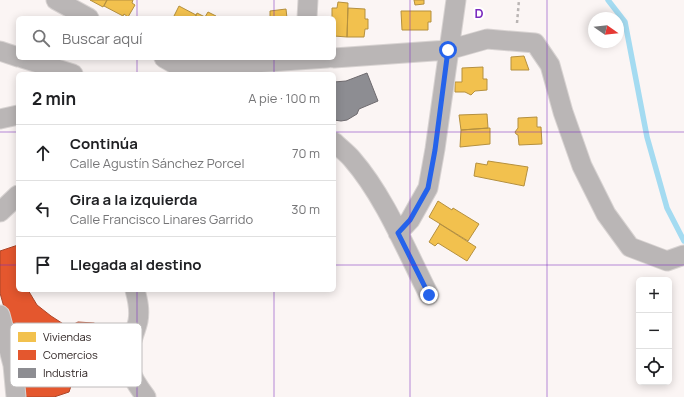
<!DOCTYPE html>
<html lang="es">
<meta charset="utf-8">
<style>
body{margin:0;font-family:Manrope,sans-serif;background:#f6f6f6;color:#202124}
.controls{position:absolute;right:12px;bottom:12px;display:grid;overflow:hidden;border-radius:6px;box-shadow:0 2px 10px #0003}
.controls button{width:36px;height:36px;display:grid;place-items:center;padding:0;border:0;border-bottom:1px solid #e0e0e0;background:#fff;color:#202124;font:20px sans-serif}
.compass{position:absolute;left:588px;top:12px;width:36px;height:36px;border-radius:50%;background:#fff;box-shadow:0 2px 10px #0003;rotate:104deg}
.stop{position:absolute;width:12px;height:12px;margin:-9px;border:3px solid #2563eb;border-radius:50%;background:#fff}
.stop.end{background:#2563eb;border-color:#fff;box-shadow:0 1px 4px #0008}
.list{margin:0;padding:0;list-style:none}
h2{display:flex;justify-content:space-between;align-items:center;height:52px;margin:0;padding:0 16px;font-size:17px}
h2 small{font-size:13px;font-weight:400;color:#757577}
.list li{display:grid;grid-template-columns:26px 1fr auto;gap:12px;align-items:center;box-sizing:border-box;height:56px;padding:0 16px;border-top:1px solid #e0e0e0}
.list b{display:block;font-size:15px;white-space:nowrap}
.list p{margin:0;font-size:13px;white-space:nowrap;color:#757577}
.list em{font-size:13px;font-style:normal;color:#757577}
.icon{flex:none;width:22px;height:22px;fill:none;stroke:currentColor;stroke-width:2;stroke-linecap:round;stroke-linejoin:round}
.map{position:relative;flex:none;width:684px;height:397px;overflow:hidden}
.search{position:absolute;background:#fff;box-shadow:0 2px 10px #0003;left:16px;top:16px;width:320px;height:44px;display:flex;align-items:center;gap:10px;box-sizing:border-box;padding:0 14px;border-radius:6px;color:#757577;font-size:15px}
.panel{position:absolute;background:#fff;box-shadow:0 2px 10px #0003;left:16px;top:72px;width:320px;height:220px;border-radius:6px}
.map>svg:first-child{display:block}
.homes{fill:#f2c14e;stroke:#b5903f}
.shops{fill:#e4572e;stroke:#ac4629}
.industry{fill:#8d8d92;stroke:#6f6b6f}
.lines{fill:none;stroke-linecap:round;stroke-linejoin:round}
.stream{stroke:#a4dbf1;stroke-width:5.5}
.minor-casing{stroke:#d8d3d2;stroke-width:21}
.path{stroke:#bab5b4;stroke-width:2.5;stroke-dasharray:3 3;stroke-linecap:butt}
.minor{stroke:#bab6b6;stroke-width:19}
.route{stroke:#2563eb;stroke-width:5}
.grid{fill:none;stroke:#7b2cbf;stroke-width:1;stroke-opacity:0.55}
.key{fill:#fff;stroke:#bebbbb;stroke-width:1}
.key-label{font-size:11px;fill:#281d1c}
.grid-label{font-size:13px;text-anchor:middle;font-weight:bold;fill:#7b2cbf;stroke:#fff;stroke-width:4;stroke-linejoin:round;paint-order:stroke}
</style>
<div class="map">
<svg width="684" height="397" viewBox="0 0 684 397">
<rect width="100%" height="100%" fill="#fbf5f4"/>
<!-- homes -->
<path class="homes" d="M90,0H107L103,7Z
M107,0H133L132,3L135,5L128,17L124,14L123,16L104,6Z
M414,0H424V4L415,5Z
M338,2L348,3L347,37L334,36V18H328V17H332V8H337Z
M179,6L196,15L195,18H173Z
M348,8L365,9V19H368V29H365L364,37H347Z
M286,9L287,18H265H270V11Z
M401,11H431V22H428V30H402Z
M208,12L216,16L215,18H195L197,13L205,17Z
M524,56L529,70H511V57Z
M483,67V79H487V90L475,91L471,95L465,92H455V82H462V68Z
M487,114L488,128L461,130L459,115Z
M537,117V127H541L542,144L519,145L518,135L516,134L515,132L518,128V118Z
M490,128V144L460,147L461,130Z
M488,161L528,167L524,186L474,176L476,163L487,165Z
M438,201L452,210L453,208L479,224L468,241L429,217Z
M440,224L476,247L467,261L438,243L435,246L429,242Z"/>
<!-- shops -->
<path class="shops" d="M18,245V290H28L37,305L51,316L68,327L78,322L94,323L104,329L110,337L113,345V360L108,371L98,379L87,382L73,380L69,392L54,397H25L19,379L57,365L54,351L23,348L9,325L0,293V251Z"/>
<!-- industry -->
<path class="industry" d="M367,73L378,101L359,109L357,114L347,120L341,121L334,120V82L346,81Z"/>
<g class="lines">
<!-- stream -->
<path class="stream" d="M608,0L625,22L647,137L667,208L684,241"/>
<!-- minor casing -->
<g class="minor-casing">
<path id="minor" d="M56,0L89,18
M307,18L308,0
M0,51L18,57
M22,58L73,74
M164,58L192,74
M334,58L448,50L487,39L535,43L550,65L563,112L582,166L606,214L630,247L667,261L684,255
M182,68L327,58
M0,119L18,115
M334,142C340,148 347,153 352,159C385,197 406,250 429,295
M0,212L18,195
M398,233L410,220L428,188L435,149L456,0
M135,290C138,301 140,310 138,321C135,335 125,352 129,367C132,378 139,388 146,397
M0,315L13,365L16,397
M13,365L50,360"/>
</g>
<!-- path -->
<path class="path" d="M517,23L519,0"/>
<!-- minor -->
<use href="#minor" class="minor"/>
</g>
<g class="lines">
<!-- route -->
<path class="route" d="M429,295L398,233L410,220L428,188L435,150L448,50"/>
</g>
<!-- grid -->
<path class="grid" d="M137,0V18M274,0V18M410,0V397M547,0V397M137,58V74M274,58V74M0,132H18M334,132H684M0,265H18M334,265H684M137,290V397M274,290V397"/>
<!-- legend -->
<rect x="10" y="323" width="132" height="64" rx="6" class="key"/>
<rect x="18" y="332" width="18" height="10" fill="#f2c14e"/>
<rect x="18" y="350" width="18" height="10" fill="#e4572e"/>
<rect x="18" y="368" width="18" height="10" fill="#8d8d92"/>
<g class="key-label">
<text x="43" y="341">Viviendas</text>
<text x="43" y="359">Comercios</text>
<text x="43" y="377">Industria</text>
</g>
<g class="grid-label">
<text x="479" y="18">D</text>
</g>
</svg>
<div class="controls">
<button>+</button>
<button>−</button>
<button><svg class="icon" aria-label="locate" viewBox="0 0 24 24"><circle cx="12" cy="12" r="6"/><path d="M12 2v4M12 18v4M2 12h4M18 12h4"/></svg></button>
</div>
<svg class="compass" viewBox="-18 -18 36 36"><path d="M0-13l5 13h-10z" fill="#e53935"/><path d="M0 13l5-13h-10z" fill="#757577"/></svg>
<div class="stop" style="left:448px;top:50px"></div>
<div class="stop end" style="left:429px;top:295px"></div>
<div class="search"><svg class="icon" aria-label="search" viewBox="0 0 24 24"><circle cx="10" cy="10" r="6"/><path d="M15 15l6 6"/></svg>Buscar aquí</div>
<section class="panel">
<h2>2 min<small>A pie · 100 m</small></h2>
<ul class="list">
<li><svg class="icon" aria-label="ahead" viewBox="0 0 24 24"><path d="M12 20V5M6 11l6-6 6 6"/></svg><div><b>Continúa</b><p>Calle Agustín Sánchez Porcel</p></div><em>70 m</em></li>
<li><svg class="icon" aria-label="left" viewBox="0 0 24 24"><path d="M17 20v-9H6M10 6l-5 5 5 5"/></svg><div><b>Gira a la izquierda</b><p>Calle Francisco Linares Garrido</p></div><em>30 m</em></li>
<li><svg class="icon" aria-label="arrive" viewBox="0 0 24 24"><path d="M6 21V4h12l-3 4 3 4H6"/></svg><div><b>Llegada al destino</b></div></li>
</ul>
</section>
</div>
